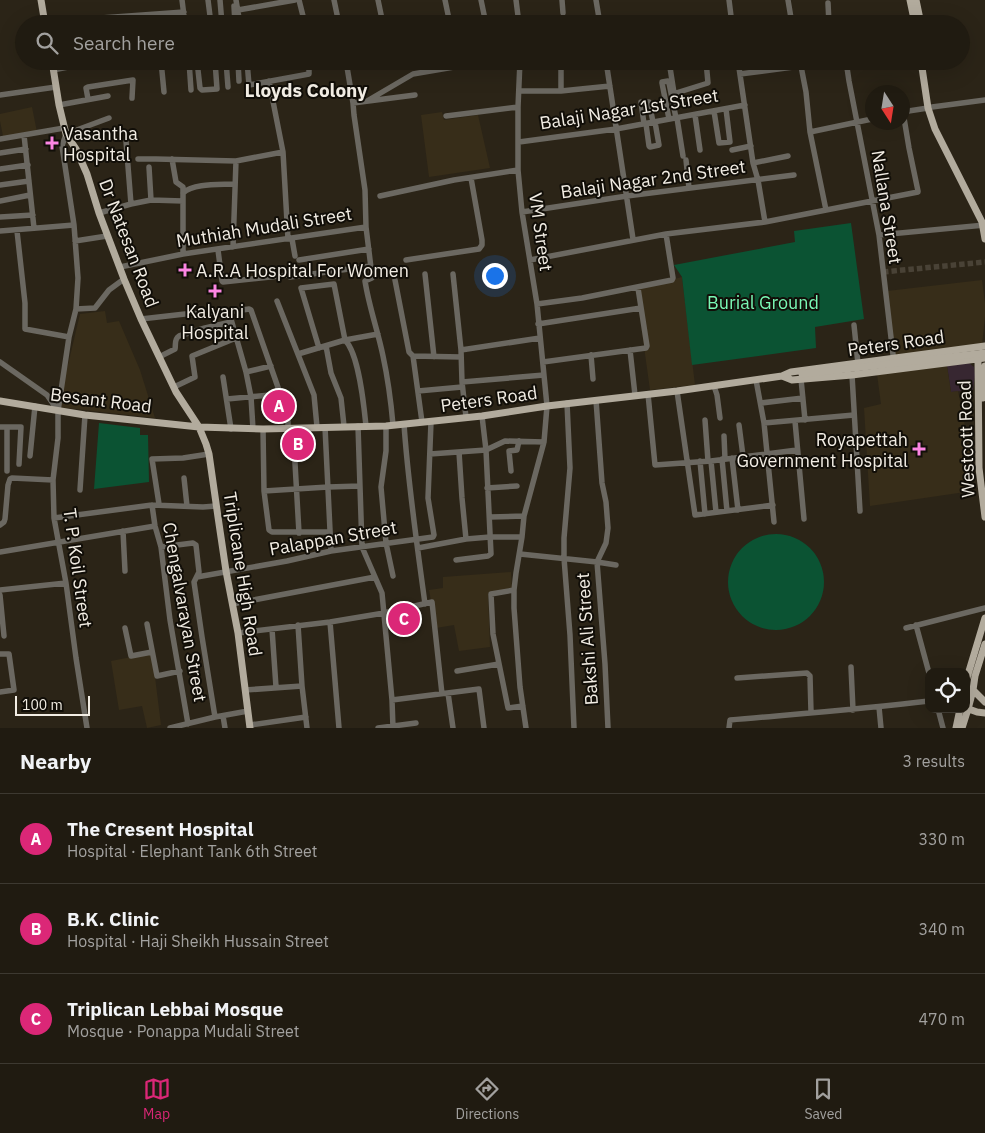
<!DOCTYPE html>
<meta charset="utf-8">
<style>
body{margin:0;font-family:"IBM Plex Sans",sans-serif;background:#28241a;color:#f1f3f6}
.controls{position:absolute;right:15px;bottom:15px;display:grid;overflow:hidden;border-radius:10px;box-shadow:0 5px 20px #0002}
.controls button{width:45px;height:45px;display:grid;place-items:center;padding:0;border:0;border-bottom:1px solid #3d3931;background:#201b11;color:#f1f3f6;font:25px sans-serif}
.compass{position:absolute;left:865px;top:85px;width:45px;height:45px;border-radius:50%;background:#201b11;box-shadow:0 5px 20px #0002;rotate:168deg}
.scale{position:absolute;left:15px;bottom:12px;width:75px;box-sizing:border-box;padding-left:5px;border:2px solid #f2ede4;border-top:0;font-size:14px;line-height:18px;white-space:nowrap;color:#f2ede4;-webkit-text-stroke:4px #110e08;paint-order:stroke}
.you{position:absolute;left:494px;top:275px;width:18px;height:18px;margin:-12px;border:4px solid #fff;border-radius:50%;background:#1a73e8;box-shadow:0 0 0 8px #1a73e833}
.badge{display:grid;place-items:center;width:32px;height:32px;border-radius:50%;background:#db2777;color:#fff;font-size:16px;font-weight:700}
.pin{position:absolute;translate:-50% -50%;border:2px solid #fff;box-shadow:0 1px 5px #0006}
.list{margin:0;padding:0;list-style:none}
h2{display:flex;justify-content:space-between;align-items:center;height:65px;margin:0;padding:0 20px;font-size:21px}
h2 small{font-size:16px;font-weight:400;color:#a2a19f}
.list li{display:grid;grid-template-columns:32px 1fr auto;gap:15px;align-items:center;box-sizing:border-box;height:90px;padding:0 20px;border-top:1px solid #3d3931}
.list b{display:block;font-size:19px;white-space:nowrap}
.list p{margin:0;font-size:16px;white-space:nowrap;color:#a2a19f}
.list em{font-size:16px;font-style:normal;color:#a2a19f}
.icon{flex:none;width:28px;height:28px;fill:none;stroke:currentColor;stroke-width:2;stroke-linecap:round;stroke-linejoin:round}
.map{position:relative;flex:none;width:985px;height:728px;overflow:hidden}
.search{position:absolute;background:#201b11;box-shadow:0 5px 20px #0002;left:15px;right:15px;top:15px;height:55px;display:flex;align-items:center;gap:12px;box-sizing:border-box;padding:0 18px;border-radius:28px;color:#a2a19f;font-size:19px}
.sheet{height:335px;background:#201b11}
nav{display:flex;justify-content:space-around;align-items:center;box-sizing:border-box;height:70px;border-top:1px solid #3d3931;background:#201b11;font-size:14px;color:#a2a19f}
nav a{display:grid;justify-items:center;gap:2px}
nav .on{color:#db2777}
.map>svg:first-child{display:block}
.commercial{fill:#372731}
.built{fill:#372d19}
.green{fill:#0b5333}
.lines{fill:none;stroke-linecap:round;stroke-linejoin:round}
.minor-tunnel{stroke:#494236;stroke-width:5.5;stroke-dasharray:5.5 3;stroke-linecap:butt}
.minor{stroke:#6b6861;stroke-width:5.5}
.major{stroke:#b2ab9d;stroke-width:7}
.major-bridge{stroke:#b2ab9d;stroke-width:7}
.poi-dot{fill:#fc86e3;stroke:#110e08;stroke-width:2}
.labels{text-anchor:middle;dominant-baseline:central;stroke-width:4;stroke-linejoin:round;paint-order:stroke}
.street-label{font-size:18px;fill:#f2ede4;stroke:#110e08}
.poi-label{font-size:18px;fill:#f2ede4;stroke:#110e08;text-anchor:start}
.park-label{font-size:18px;fill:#7af8b5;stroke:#110e08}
.neighbourhood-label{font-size:19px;font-weight:bold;fill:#f2ede4;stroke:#110e08}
</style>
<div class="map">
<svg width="985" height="728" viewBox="0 0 985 728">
<rect width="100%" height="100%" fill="#2b2417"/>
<!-- commercial -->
<path class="commercial" d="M969,363L974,367L975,375L973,390L951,392L947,366Z"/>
<!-- built -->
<path class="built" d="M32,107L37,132L3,136L0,121V114Z
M442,112L444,120L478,115L490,168L429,177L421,115Z
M682,277L695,385L650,390L636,289Z
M982,280L985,303V317L982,345L893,356L887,291Z
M105,311L107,323L119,321L140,370L155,418L58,407L80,314Z
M947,366L951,392L958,391L966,431L972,432V491L870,506L864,408L881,404L877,374Z
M511,572L512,589L488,593L490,647L459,651L454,625L436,628L429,590L443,588V577Z
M152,653L161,725L147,728L142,706L119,710L111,661Z"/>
<!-- green -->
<path class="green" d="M851,223L864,319L815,327L816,348L692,365L682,277L674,265L795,242L794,231Z
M99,423L140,428V435H148L149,482L94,489Z
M728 582a48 48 0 1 1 96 0a48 48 0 1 1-96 0Z"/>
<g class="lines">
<!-- minor-tunnel -->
<path class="minor-tunnel" d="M883,272L985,262"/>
<!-- minor -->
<path class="minor" d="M182,0L185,24
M208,0L211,24
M220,0L222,24
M236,0L240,24
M299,0L305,24
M334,0L339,24
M378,0L383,24
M445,0L450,24
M481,0L486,24
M516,0L519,24
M562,0L563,13
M596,0L600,24
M729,0L732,24
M788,0L792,24
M828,3L829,24
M234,6L235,24
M238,10L295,0
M45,22L184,12
M161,61L164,92
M189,61L191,90
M197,61L200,88L202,90L217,89L215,61
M226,61L228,87
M238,61L239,81
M247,61L249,85L309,74V61
M346,61L353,103L354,115L365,190L366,227L372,276V278L365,281C369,307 378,331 383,356C388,379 391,402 393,425
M391,61V63
M520,61L518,107V170L522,212L537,304L547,406L544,442L524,516L522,537L516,573L514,590V608L520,687L526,728
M561,61V91
M606,61L633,239
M669,61L674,93H676L708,83L706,61
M738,61L753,163L758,180L765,222
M800,61L806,92L810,132L826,210
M846,61L849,81L879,235L894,363
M53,70L83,64L97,63
M740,74L801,66L826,61
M269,81L283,152L288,239
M520,91H561L610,86
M0,95L56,87
M88,99L86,88L88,87L133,80L132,98
M367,101L413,74L454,67L457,65L456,61
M353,103L415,95
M59,105L108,96
M932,107L985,100
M714,111L719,143L730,142L726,109
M902,112L928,108
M695,115L700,150
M446,116L518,107
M677,118L683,156
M669,119L662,83V82L668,81L669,83L676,118
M644,124L641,102H649L653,122
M646,124L649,146L650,147L659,145L655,122
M810,132L872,119
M24,135L34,228
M0,139L64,128
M126,141L131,204
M519,142L616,129L745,105
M732,150L751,146
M0,153L26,149
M138,159H156L236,161L283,152
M172,159L176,182L183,187V254
M686,160L689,188
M753,163L788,156
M0,169L28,165
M0,185L29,181
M183,193C194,183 220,185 235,184
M380,196L454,180L518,170
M151,200L183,201
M0,201L30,195
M522,212L627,196L794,175
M99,213L131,204L151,200L149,167
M0,217L33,215
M0,231L74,225
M17,231L25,303V329L69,337
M879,235L985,225
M292,239L295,256
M75,241L107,236
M233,247L236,161
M218,250L222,281L223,282L289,275L290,277L371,266
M299,260L369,249
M406,260L479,249L482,245V240L471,178
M530,260L666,234L765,222L918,192V191L909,148L903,112
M120,267L183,254L366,227
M425,274L434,357
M453,274L461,350L462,382L466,417
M395,280L409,352L413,356L422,422
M277,301L314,395L317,427
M537,304L582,298L672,280L673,278L666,234
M76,309L95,308L109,290L124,279
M229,312L246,372L251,397L253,429
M141,319L185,314L229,312L249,309L251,310L288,416V427
M538,324L641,308
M854,325L858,364
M326,346L331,373L341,398L344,426
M319,348L301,288L334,284L345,340C359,354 364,406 366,426
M461,350L540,338
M630,350L635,395
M298,354L345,340L378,334
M591,355L593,379
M413,356L461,357
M159,357L175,349C176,344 174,339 179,336L205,328L231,322
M0,362L47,395L58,411
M543,362L646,348L647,346L638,288
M246,372L271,366
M852,375L860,511
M223,377L231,429
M801,379L805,420
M756,380L764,423L774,522
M462,382L544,375
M714,386L717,395L720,418
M174,387L195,377L192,356L236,338
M418,391L462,387
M677,391L695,515L773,505
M648,394L655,465L711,461L797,450
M227,399L281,394
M596,400L602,483L606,502L608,528L606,543L597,562L605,664L608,728
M567,403L570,468L564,538V558L570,635L574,728
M761,403L803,398
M705,420L708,461
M795,421L804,519
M764,423L854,415
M404,424C408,484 417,544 425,604
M739,425L743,456
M358,426L362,547L382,593L392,700L393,728
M386,426V451L381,487L386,543L393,576
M0,427H21L19,464
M325,427L331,551
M293,428L299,533
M263,429L264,491L269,530L272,532H329
M724,436L725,459
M459,452L462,498L466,539
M430,454L486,450L505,441L544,442
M30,456L35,406
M732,458L738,510
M722,459L727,511
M700,461L705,514
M711,461L716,512
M7,471V427
M511,471L509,451L517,450L519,441
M184,478L187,506
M487,488L517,486
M80,490L85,415
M264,491L328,487L360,486
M159,504L152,459L183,458L209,454
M152,505L155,526L161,547L170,620L188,724
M490,517L524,516
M54,518L152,505L203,507L216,506
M0,525L4,522L5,519L8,485L10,479L12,478L53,480
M123,531L125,571
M161,547L193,543L196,545L199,572L194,582L202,637L215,717
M418,548L466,539L490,537H522
M0,552L155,526
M520,554L597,562L616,565
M456,560L488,556L491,554L486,450L482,416
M197,577L287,561L331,551L433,537L434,535L428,498L431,422
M0,590L66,583
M514,590L491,594L493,634L508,708L523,706
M0,595L4,636
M232,604L375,577
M330,622L339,728
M147,624L157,676L180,671
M298,625L302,686L307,728
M916,625L929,673
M125,628L131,656L152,652
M906,628L985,608
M272,629L276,687
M238,633L330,622L384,613L432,602L442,694
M0,654H9L14,690L0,692
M851,667L853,710
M457,671L499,664
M737,678L807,673L810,676L811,712
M245,690L302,686
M448,693L453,728
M392,700L479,689L484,728
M879,707L881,728
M938,709L943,728
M223,716L225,728
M250,725L306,717
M87,728L76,658L66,583L54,518L53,480L58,438V411L69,337L76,309L78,278L74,225L62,146L66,134L109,118
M170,728L215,717L248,711
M378,728L416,723
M729,728L730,720C797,714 863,709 929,701"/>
<!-- major -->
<path class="major" d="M41,0L45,24
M910,0L915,24
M916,0L921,24
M52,61L59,105L66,134L76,149L87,174L99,213L124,279L141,319L176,392L199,427L206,444L209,454L218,517L226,571L238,633L250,728
M921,61L928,108L935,129L982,222L985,239
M980,357L978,359L979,468L985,517
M782,376L792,380L852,375L985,358
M983,398L985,366
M0,401L85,415L199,427L263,429L386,426L482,416L547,406L677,391L782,376L791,372L985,346
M966,681L985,618
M973,690L985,702
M966,708L977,712L985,713
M956,728L960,709
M962,728L968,709L973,690L975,676L985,644"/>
<!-- major-bridge -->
<path class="major-bridge" d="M802,374L985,353"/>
</g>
<!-- markers -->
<g class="poi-dot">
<path d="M49.5 135.5h5v5h5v5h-5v5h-5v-5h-5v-5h5z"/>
<path d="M182.5 262.5h5v5h5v5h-5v5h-5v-5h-5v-5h5z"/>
<path d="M212.5 283.5h5v5h5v5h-5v5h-5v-5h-5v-5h5z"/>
<path d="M916.5 441.5h5v5h5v5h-5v5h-5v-5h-5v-5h5z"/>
</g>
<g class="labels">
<!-- street labels -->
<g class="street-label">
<text transform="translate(629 109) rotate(-9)">Balaji Nagar 1st Street</text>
<text transform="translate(653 179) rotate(-8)">Balaji Nagar 2nd Street</text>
<text transform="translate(887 207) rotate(81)">Nallana Street</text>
<text transform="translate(264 227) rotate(-9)">Muthiah Mudali Street</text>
<text transform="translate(541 232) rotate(82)">VM Street</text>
<text transform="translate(129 243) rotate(69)">Dr Natesan Road</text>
<text transform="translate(896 343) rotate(-8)">Peters Road</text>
<text transform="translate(489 399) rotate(-8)">Peters Road</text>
<text transform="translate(101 400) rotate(7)">Besant Road</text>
<text transform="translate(966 439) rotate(-92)">Westcott Road</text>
<text transform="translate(333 538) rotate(-10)">Palappan Street</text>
<text transform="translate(78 568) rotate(82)">T. P. Koil Street</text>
<text transform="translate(243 574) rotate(81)">Triplicane High Road</text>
<text transform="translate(185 612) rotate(80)">Chengalvarayan Street</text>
<text transform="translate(587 639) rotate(-94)">Bakshi Ali Street</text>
</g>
<!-- poi labels -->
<g class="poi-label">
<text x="63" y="133">Vasantha<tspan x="63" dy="21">Hospital</tspan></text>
<text x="196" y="270">A.R.A Hospital For Women</text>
<text x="215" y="311" text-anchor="middle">Kalyani<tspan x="215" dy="21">Hospital</tspan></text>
<text x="908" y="439" text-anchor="end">Royapettah<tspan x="908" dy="21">Government Hospital</tspan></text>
</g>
<!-- park labels -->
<g class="park-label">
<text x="763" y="302">Burial Ground</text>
</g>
<!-- neighbourhood labels -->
<g class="neighbourhood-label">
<text x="306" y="90">Lloyds Colony</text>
</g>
</g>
</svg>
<div class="controls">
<button><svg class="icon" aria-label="locate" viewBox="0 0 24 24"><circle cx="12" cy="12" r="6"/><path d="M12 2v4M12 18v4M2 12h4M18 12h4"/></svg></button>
</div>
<svg class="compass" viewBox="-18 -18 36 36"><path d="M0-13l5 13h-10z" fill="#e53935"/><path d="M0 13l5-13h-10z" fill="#a2a19f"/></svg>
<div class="scale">100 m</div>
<div class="you"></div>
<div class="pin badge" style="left:279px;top:406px">A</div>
<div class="pin badge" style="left:298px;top:444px">B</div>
<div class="pin badge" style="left:404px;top:619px">C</div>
<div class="search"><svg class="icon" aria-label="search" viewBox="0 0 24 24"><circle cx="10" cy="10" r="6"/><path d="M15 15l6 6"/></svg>Search here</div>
</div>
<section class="sheet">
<h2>Nearby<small>3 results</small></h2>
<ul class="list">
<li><span class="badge">A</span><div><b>The Cresent Hospital</b><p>Hospital · Elephant Tank 6th Street</p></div><em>330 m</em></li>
<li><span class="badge">B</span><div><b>B.K. Clinic</b><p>Hospital · Haji Sheikh Hussain Street</p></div><em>340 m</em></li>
<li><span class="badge">C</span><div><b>Triplican Lebbai Mosque</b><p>Mosque · Ponappa Mudali Street</p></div><em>470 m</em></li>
</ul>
</section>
<nav>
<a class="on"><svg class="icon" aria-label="map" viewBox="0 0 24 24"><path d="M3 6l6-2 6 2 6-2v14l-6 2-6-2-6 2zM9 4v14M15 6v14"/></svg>Map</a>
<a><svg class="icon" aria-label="directions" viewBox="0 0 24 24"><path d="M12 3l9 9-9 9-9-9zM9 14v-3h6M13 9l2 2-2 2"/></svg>Directions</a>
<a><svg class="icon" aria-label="saved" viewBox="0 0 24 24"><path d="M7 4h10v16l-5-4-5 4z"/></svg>Saved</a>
</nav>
